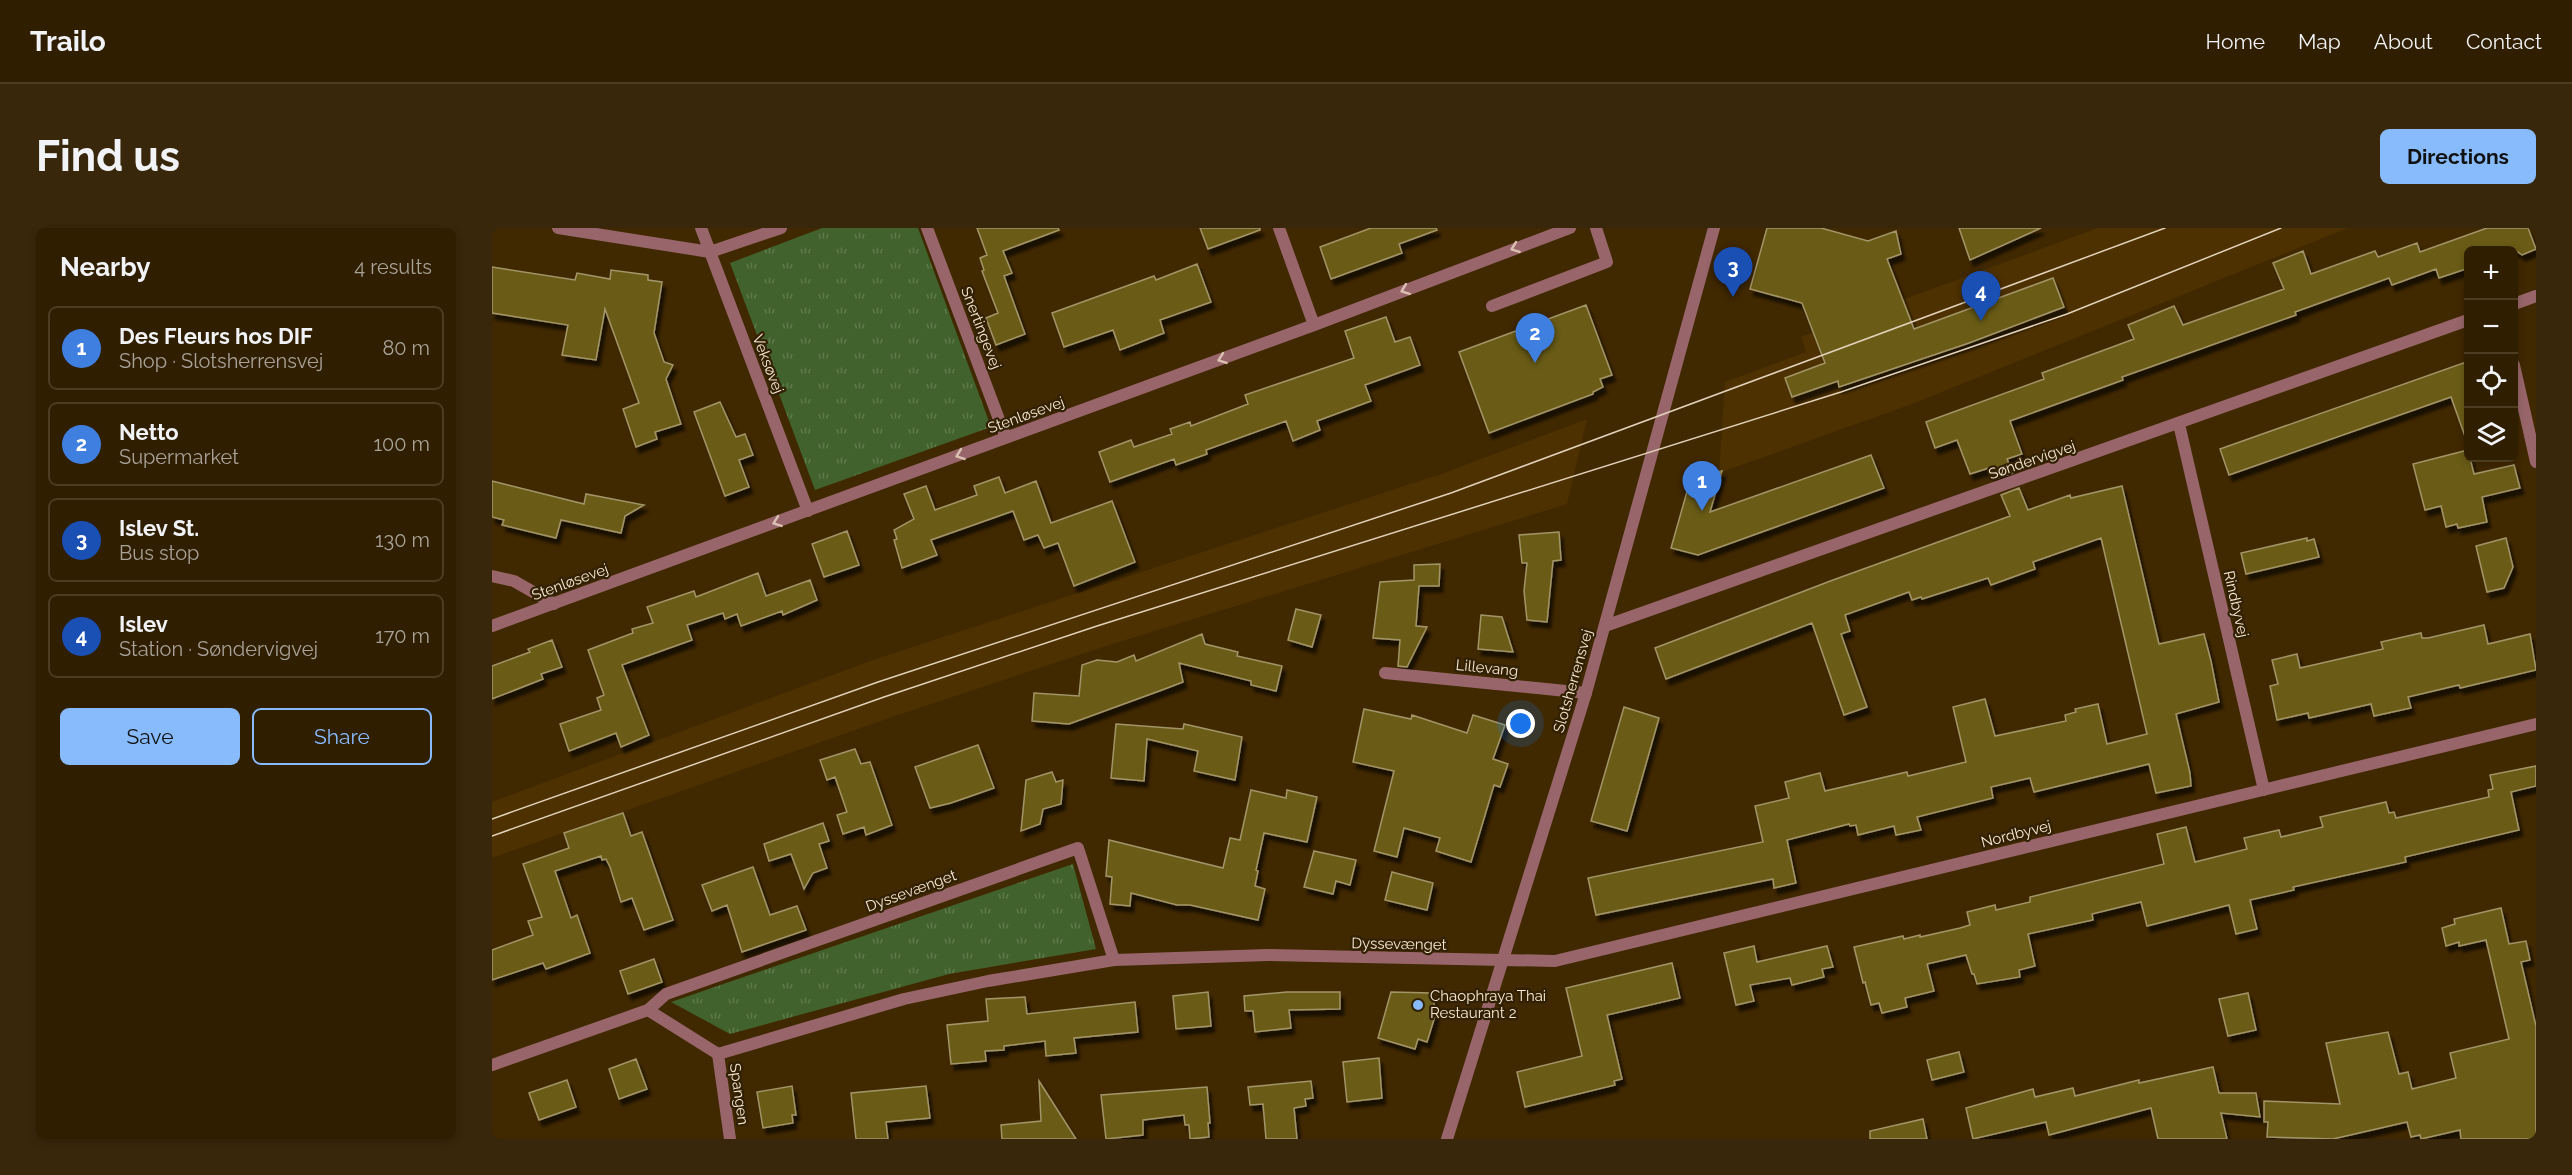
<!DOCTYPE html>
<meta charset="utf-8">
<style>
body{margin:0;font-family:Raleway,sans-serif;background:#38270a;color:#f1f3f6}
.controls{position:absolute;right:18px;top:18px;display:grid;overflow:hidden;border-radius:9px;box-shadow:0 3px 9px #0003}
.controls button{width:54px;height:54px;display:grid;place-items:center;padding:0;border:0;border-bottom:2px solid #4b3c22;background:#301e00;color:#f1f3f6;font:30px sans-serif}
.you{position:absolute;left:1029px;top:496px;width:21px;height:21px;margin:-15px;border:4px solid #fff;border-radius:50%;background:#1a73e8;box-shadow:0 0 0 9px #1a73e833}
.badge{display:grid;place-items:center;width:39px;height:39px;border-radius:50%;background:#87bbfb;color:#fff;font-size:20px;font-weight:700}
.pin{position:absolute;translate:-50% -50px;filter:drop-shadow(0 2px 3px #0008)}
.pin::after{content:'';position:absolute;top:32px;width:21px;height:18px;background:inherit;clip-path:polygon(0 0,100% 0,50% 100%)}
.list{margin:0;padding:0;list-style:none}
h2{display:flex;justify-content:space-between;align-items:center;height:78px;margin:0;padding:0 24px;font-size:26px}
h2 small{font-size:20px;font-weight:400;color:#a8a299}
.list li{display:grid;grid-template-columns:39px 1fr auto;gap:18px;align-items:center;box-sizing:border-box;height:84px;margin:0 12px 12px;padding:0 12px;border:2px solid #4b3c22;border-radius:9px}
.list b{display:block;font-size:22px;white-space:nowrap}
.list p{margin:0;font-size:20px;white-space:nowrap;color:#a8a299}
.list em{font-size:20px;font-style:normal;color:#a8a299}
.actions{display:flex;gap:12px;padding:18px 24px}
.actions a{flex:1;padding:14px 0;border:2px solid #87bbfb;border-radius:9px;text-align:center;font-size:21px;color:#87bbfb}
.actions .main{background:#87bbfb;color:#111}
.icon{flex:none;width:33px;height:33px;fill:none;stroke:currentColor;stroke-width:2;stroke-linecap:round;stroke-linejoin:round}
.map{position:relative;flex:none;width:2044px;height:911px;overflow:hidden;border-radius:9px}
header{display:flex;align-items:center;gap:36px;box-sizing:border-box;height:84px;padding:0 30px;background:#301e00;border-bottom:2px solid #4b3c22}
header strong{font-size:28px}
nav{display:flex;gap:33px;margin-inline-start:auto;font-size:21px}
.intro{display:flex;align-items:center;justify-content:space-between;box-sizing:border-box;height:144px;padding:0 36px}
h1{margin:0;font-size:42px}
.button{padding:15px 27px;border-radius:9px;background:#87bbfb;color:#111;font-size:21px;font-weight:700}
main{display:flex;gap:36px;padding:0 36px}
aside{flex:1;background:#301e00;border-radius:9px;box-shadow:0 3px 9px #0003}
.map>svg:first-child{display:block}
.built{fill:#4e3100}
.park{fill:url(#park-tufts)}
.building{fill:#6b5b18;stroke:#a29568;stroke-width:1.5;filter:url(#shadow)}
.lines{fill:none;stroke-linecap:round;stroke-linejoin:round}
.service{stroke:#98666a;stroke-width:12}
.minor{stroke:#98666a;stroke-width:12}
.tertiary{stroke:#98666a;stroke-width:12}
.tram{stroke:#e2d1bb;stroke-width:1.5}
.oneway{stroke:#dbc1b4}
.poi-dot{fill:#87bbfb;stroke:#322003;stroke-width:2}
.labels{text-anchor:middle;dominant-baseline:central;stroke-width:4.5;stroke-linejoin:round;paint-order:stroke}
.street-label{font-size:15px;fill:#f8e8d4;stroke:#322003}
.poi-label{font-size:15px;fill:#f8e8d4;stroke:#322003;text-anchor:start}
</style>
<header>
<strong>Trailo</strong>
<nav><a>Home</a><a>Map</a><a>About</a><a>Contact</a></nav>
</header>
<div class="intro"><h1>Find us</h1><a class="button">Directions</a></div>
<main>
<aside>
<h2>Nearby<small>4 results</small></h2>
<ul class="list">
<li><span class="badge" style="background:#3f7fe0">1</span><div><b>Des Fleurs hos DIF</b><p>Shop · Slotsherrensvej</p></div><em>80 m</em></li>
<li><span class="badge" style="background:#3f7fe0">2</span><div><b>Netto</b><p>Supermarket</p></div><em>100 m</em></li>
<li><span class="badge" style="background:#1a4fb4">3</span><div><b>Islev St.</b><p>Bus stop</p></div><em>130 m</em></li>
<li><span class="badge" style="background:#1a4fb4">4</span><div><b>Islev</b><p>Station · Søndervigvej</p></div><em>170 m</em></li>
</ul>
<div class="actions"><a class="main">Save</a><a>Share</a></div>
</aside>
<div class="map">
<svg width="2044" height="911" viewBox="0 0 2044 911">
<defs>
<pattern id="park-tufts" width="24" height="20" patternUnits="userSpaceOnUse" patternTransform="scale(1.5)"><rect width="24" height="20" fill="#41622c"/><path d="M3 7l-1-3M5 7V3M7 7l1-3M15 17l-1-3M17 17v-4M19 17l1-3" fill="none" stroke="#5d784a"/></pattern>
<filter id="shadow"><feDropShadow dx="3.5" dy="6" stdDeviation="1.5" flood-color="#0009"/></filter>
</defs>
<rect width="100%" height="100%" fill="#402800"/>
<!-- built -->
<path class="built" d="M1606,0H1856L1420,176L1227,245L1233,154L1314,124L1309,109Z
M1095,191L1075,276L614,418L400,489L0,630V574L378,433L952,245Z"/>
<!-- park -->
<path class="park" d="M330,0H426L499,199L323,262L238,35Z
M581,636L604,721L457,746L238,806L179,774Z"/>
<!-- building -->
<path class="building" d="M485,0H566L567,2L511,23L520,45L512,48L533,106L504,117L494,90L506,85L490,43L492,42L488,30L495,27Z
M708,0H768V2L716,21Z
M879,0H944L945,2L907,16L910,25L839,51L828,19Z
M1275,0H1329L1376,13L1404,3L1409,26L1395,31L1422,101L1561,50L1572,79L1477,115L1347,159L1346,153L1300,169L1293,150L1333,135L1310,75L1258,61Z
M1467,0H1549L1478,32Z
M1995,0H2036L2044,21L2030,27L2023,22H1977V40L1947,50L1944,41L1900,57L1897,50L1803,84L1804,87L1630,149L1631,152L1518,193L1530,226L1515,231L1521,245L1502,251L1497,240L1478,246L1465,212L1443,220L1434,194L1552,151L1550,145L1642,111L1636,97L1682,78L1691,97L1792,61L1781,35L1811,23L1819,46L1883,23L1886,29L1925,15L1928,24Z
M705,36L719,74L668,92L672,105L628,122L621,102L572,119L560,85L662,48L664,52Z
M0,39L83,52L85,45L118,51L119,42L156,47V52L170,54L162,105L172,134L181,137L174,151L189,196L163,204L165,211L144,219L131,181L147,175L113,81L104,132L70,127L76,97L0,85Z
M1094,77L1120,147L1108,151L1111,159L1101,164V166L997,205L967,124Z
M894,89L903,114L918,109L928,137L873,157L879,173L825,193L828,202L801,213L794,193L714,222L715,226L684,237L682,231L618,254L607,224L639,212L642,219L680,206L678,201L698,194L699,198L756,176L753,167L862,130L853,103Z
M1977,133V210L1974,211L1959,169L1737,247L1728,221Z
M228,174L244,209L253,206L261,227L247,232L257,259L233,268L202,184Z
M1976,222L1982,246L2022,237L2028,260L1990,269L1995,294L1966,300L1965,296L1954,299L1949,278L1933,282L1921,236Z
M1379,227L1392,260L1206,327L1179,320L1198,253L1230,243L1218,284Z
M507,249L513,265L544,253L559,295L620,273L643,334L582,358L566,315L552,320L546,307L532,312L521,283L439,312L445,327L410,340L402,312L405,311L402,302L422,291L412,266L434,258L443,282L485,267L482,258Z
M0,253L92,276L94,266L152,277L133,288L129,305L69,292L64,310L10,297L12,292L0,289Z
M1630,258L1667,416L1712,406L1719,433L1727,474L1684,486L1698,545L1699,558L1664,565L1657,536L1542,564L1538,550L1499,559L1501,570L1425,589L1429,602L1404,607L1402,598L1366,607L1364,597L1358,598L1357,596L1295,612L1304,655L1282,660L1281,651L1104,687L1096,650L1271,614L1263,578L1297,570L1293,554L1328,545L1333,563L1415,544L1416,548L1474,534L1461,479L1493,471L1503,508L1574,493L1573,487L1584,484L1583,481L1606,476L1615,516L1655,506L1609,310L1541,334L1543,341L1499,357L1496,350L1430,371L1429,369L1420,372L1417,364L1353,387L1358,403L1349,406L1375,479L1352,487L1320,395L1174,451L1163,420L1341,352L1518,288L1509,267L1527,260L1536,282L1578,267L1579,270Z
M355,303L367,337L332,349L320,316Z
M1067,304L1069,332L1061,333L1055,394L1035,392L1032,363L1035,335H1030L1027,307Z
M1815,310V313L1822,311L1827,329L1754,346L1749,325Z
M2014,310L2021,339L2012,360L1995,364L1984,318Z
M948,336L947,358H927L924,398L935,399L915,439L906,438L908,412L881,410L888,354L922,352V337Z
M266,345L274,368L318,352L325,372L291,387L290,383L249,398L245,386L233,391L231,385L195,397L200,412L130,437L157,507L129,519L124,505L77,523L68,496L109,482L105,470L112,467L96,422L141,405L140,401L161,395L155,379L202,363L204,369Z
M804,381L829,387L820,419L796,412Z
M989,387L1010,389L1021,424L986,421Z
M1992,397L1996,416L2038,406L2044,442L1968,460L1967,457L1916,469L1919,480L1882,488L1879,476L1817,490L1816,485L1785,492L1778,458L1786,456L1780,432L1805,426L1808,440L1891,421L1889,414L1929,405L1930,410H1936Z
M710,406L713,416L746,424L745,428L790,438L784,463L759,457V453L687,435L691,454L670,462L577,496L540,493L542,465L587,468L590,437L605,432L625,434L642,427L644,433Z
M60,412L70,439L49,446L51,451L0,471V438L38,424L36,421Z
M1132,479L1167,490L1135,603L1099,593Z
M872,481L919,491L920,487L975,505L981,487L1013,497L1001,531L1016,536L1008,559L1002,557L979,634L944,623L948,610L912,600L905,629L882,623L902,543L861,534Z
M624,496L691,501L692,496L750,509L743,552L702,543L706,523L655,511L652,553L619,550Z
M486,517L502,560L459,575L438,580L423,539Z
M363,521L369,536L378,534L400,597L374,607L372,599L351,606L345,587L355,584L343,549L335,552L328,532Z
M2044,538V558L2019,564L2027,602L1913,629L1914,634L1801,659L1802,662L1758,672L1765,701L1744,706L1737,677L1655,698L1649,674L1600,686L1601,692L1536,706L1543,738L1527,742L1528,749L1485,756L1482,746H1480L1474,727L1435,736L1442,763L1413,770L1415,779L1390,785L1387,775L1379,777L1373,754L1371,755L1362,719L1411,708L1412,711L1428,707V709L1468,700L1478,697L1475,684L1503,677L1504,682L1538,674V669L1672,636L1665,606L1694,599L1703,634L1755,621L1752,610L1787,602L1789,609L1831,599L1828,589L1894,574L1897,585L1902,584L1904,590L1997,569L1996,562L2001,561L1998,547Z
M560,544L564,554L571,552L569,576L551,581L548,596L529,603L534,552Z
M759,562L794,570L795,562L825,569L815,614L772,605L764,642L766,643L763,658L773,661L766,692L698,677H685L639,665L638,678L618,676L620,649L614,648L617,612L731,640L738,610L748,612Z
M131,585L139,608L150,604L181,692L152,702L140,670L129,674L118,639L114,631L110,632L109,628L63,643L79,690L85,687L98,725L54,741L51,735L0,752V722L41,707L36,693L50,689L31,636L77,620L72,605Z
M331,595L337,613L327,616L335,640L321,645L312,661L299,626L277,633L272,616Z
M822,623L864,632L858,657L844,653L841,666L812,659Z
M261,639L278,687L305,678L314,702L250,724L235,677L220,683L210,657Z
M900,644L941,655L935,682L893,672Z
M2009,680L2017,716L2034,713L2038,732L2029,734L2044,798V911H1969L1968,902L1929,911L1928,907L1919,909L1915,894L1841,911L1775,909L1776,894H1772V873L1848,876L1834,815L1896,804L1907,846L1916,844L1920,861L1964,850L1958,825L2017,811L1994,712L1967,718V714L1954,718L1950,700L1963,696L1962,691Z
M1262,718L1265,734L1335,718L1341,739L1330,741L1332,749L1300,757L1298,750L1258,757L1262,773L1244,777L1232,725Z
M162,731L170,754L136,766L128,743Z
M1180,735L1188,770L1115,787L1130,851L1122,853L1123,857L1033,879L1025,844L1090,828L1074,760Z
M716,764L719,798L684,801L681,768Z
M795,764H848V781L797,782L799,800L763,804L761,783H753L752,768Z
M899,764L940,765L944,785L935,814L926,811L923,821L886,810Z
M1756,765L1764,802L1736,808L1727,771Z
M533,769L535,786L643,774L646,804L582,810L584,825L554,828L553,813L512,818V822L493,823L494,833L459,836L455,797L496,793L494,771Z
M1467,824L1472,844L1440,852L1435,832Z
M887,830L890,870L855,874L851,834Z
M144,831L155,861L127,871L117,841Z
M1721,839L1727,865H1764L1768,889L1729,885L1735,911H1666L1659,880L1557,907L1554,894L1481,911L1474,880L1541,861L1543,869L1581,860L1583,868L1647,852V855Z
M75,852L84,879L47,892L37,865Z
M547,853L584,911H510L509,897L549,893Z
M819,853L821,870L813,871L814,878L802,880L805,911H774L771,876L758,877L756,859Z
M300,858L304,887H300L301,895L271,900L265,864Z
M434,858L438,890L394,894L396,911H364L359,865Z
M715,859L718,895H716L717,909L698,911L697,897H693L692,887L651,892V907L614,911L609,867Z
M1431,891L1435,911H1378V903Z"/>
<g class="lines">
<!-- service -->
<path class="service" d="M1000,78L1115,34L1104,0"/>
<!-- minor -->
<path class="minor" d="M66,0L218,24L289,0
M209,0L316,283
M435,0L514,210
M787,0L822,97
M2022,76L2044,68
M2022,137L2044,234
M1687,196L1772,562
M0,348L22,353L62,376
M0,398L822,97L1078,0
M1113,398L1976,92
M893,445L1094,465
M156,782L174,766L586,620L622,732
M226,826L238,911
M0,837L156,782L226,826L412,771L496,753L622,732L776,727L1063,733L2044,496"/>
<!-- tertiary -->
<path class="tertiary" d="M955,911L1094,465L1222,0"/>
<!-- tram -->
<path class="tram" d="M0,591L386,454L959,265L1673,0
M0,608L392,469L605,398L1349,164L1575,86L1789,0"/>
</g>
<!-- one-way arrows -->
<defs><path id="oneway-chevron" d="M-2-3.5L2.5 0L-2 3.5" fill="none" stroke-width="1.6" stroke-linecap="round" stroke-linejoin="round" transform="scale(1.5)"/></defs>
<g class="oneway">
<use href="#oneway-chevron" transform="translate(1023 20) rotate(160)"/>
<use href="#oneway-chevron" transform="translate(913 62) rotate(159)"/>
<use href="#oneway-chevron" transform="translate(730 131) rotate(160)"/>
<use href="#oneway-chevron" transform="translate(468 227) rotate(160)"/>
<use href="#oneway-chevron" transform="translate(285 294) rotate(160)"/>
</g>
<!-- markers -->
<circle class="poi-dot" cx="926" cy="777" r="6"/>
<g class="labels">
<!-- street labels -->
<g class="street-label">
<text transform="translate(489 100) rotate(69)">Snertingevej</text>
<text transform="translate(276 136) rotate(69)">Veksøvej</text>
<text transform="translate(534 187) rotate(-20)">Stenløsevej</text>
<text transform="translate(1540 232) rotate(-19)">Søndervigvej</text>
<text transform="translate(78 354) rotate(-20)">Stenløsevej</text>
<text transform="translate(1744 376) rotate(77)">Rindbyvej</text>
<text transform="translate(995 440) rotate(6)">Lillevang</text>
<text transform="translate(1081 453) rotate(-74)">Slotsherrensvej</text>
<text transform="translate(1524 606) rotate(-14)">Nordbyvej</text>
<text transform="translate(419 663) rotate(-20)">Dyssevænget</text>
<text transform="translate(907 716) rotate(1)">Dyssevænget</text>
<text transform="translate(247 866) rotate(82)">Spangen</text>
</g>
<!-- poi labels -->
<g class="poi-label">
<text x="938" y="768">Chaophraya Thai<tspan x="938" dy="17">Restaurant 2</tspan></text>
</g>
</g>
</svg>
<div class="controls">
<button>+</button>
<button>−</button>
<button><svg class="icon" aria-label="locate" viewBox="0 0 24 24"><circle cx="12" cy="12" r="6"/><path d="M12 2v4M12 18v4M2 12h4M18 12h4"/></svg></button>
<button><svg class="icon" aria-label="layers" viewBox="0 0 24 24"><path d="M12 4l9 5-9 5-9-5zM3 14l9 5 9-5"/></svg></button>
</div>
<div class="you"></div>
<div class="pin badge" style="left:1210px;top:283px;background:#3f7fe0">1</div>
<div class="pin badge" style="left:1043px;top:135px;background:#3f7fe0">2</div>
<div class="pin badge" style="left:1241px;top:69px;background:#1a4fb4">3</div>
<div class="pin badge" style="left:1489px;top:93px;background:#1a4fb4">4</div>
</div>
</main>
